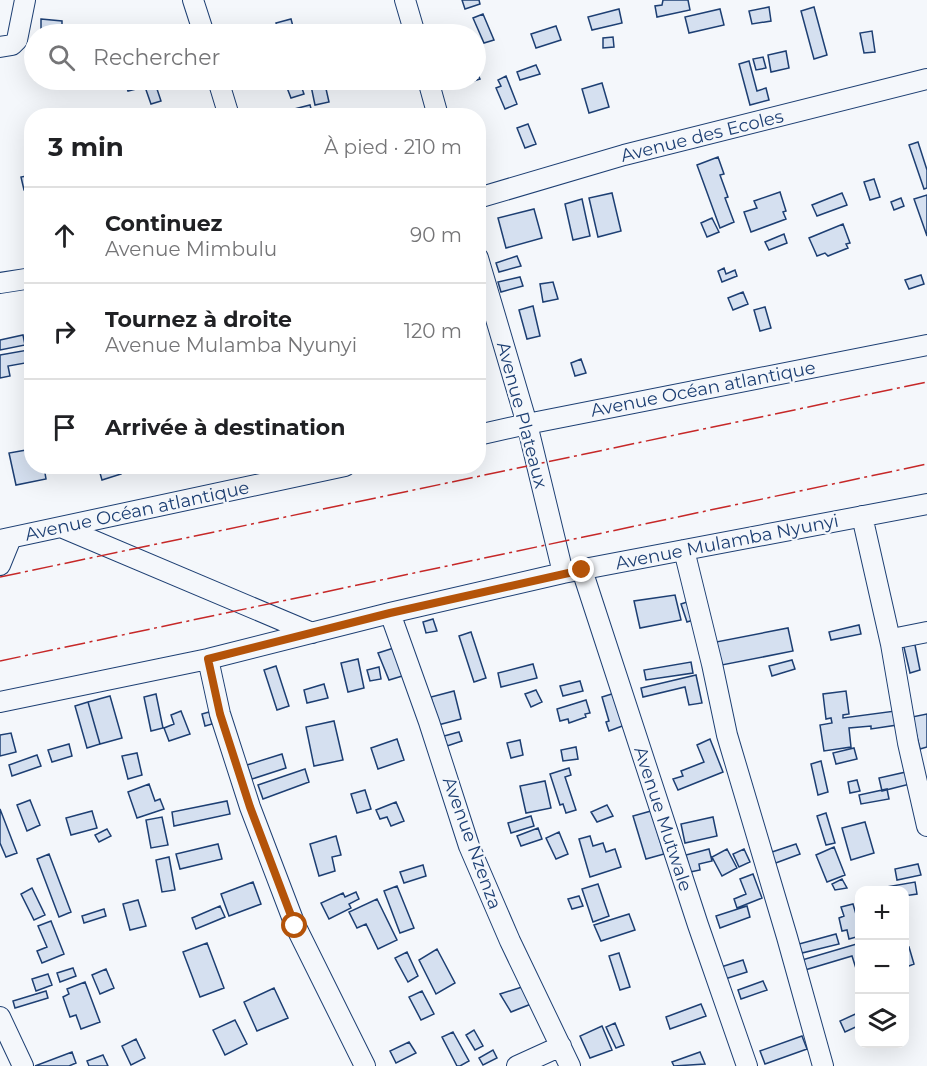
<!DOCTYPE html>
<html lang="fr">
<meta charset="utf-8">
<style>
body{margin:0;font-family:Montserrat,sans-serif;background:#f6f6f6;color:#202124}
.controls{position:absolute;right:18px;bottom:18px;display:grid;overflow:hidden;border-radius:12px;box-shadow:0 6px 24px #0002}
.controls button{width:54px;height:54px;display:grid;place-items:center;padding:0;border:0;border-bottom:2px solid #e0e0e0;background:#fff;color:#202124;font:30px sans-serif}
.stop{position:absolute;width:18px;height:18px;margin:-14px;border:4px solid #b45309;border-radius:50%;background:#fff}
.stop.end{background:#b45309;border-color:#fff;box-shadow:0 2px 6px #0008}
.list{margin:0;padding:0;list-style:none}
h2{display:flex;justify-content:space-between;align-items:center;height:78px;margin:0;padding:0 24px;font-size:26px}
h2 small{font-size:20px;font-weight:400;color:#757577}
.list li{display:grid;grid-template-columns:39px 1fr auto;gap:18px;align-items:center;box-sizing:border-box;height:96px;padding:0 24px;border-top:2px solid #e0e0e0}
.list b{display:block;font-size:22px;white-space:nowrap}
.list p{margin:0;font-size:20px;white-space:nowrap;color:#757577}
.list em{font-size:20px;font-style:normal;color:#757577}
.icon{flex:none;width:33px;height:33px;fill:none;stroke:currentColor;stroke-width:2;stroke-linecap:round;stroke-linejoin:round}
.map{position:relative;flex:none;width:927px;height:1066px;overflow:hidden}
.search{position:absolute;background:#fff;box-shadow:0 6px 24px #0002;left:24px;top:24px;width:462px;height:66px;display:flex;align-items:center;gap:15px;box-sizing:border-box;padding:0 21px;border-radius:33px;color:#757577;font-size:22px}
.panel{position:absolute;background:#fff;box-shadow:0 6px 24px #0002;left:24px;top:108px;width:462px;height:366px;border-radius:24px}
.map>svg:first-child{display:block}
.building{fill:#d5e0f0;stroke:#1d3f73;stroke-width:1.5}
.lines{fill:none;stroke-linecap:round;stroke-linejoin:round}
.minor-casing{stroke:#1d3f73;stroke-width:22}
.minor{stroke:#f4f7fb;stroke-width:20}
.power{stroke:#c62828;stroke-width:1.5;stroke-dasharray:21 4.5 3 4.5;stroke-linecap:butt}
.route{stroke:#b45309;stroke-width:8}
.labels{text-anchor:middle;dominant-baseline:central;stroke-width:4.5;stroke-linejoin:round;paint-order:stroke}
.street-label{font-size:18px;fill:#1d3f73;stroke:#f4f7fb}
</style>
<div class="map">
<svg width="927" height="1066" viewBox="0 0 927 1066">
<rect width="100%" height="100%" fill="#f4f7fb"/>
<!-- building -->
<path class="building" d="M462,0H479L480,4L465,9Z
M663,0H688L690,10L657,17L655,6L662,5Z
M769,7L771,21L752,24L749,11Z
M814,7L827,55L814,59L801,11Z
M619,9L622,23L592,30L588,17Z
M720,9L724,25L689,33L685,17Z
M483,14L494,40L484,43L473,18Z
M41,19L62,21V34L41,33Z
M291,19L295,34H280L276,23Z
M556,26L561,40L536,48L531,34Z
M872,31L875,52L864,53L860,33Z
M613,37L614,47L603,48V38Z
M786,51L789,68L771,72L768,55Z
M763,57L766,68L756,70L753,59Z
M749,61L757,91L766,88L769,100L750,105L739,64Z
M536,65L540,74L520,80L517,72Z
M476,70L480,79L457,86L455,80H476Z
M506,76L517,104L505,109L496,88L501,86L498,80Z
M124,80H137L140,88L128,91Z
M164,80H188L189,82L166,88Z
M284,80H299L304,94L291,98Z
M324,80L329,102L315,105L310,81Z
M155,83L161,101L151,104L145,87Z
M602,83L609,107L589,113L582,89Z
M310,105L313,116H295L294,109Z
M528,124L536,144L525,148L517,128Z
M918,142L927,170V188L924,189L909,145Z
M718,157L724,174L720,175L728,197L725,198L734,222L720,228L697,165Z
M32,175V189L24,190L21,177Z
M874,179L880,197L870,200L864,182Z
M780,192L786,211L783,212L786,219L751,232L744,212L757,208L754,201Z
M612,193L621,231L598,237L589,198Z
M842,193L847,205L817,216L812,205Z
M927,195V236L914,199Z
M901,198L904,206L894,210L891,202Z
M582,199L590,236L573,240L565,204Z
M534,209L542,238L506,248L498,218Z
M712,218L719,232L707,237L701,223Z
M843,224L850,243L846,244L848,248L828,256L825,253L817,256L809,238Z
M784,234L787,243L769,250L765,242Z
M517,256L521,266L499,272L496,263Z
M724,268L726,274L735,270L737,276L722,282L718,271Z
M921,275L924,284L909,289L905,280Z
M520,277L523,286L501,292L498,282Z
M553,282L558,299L543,302L540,284Z
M743,292L748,304L733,310L728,298Z
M533,306L540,336L527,339L519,310Z
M765,307L771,328L760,331L754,310Z
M23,335L25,345L0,350V340Z
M28,350L31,362L8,366L10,376L0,378V355Z
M581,359L586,373L575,376L571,363Z
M32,449V466H47L44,467L46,479L16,485L9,453Z
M98,466H119L121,474L102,480Z
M675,595L681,620L640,628L634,601Z
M690,601L696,619L687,622L681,604Z
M433,619L437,631L426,633L423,622Z
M859,625L861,634L831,640L829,632Z
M788,628L793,651L722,665L716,642Z
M471,632L486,678L474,682L459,636Z
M914,640L920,670L910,673L903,643Z
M400,646L409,674L389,680L378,653Z
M358,659L364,688L348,692L341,663Z
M792,660L795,669L772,676L769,666Z
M691,662L693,673L646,680L644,670Z
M533,664L537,678L501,687L498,673Z
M276,666L289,706L277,710L264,670Z
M379,667L381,679L370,681L367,670Z
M696,675L702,703L689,705L685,687L643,697L641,688Z
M580,681L583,691L563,696L560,686Z
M324,684L328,698L307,703L304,690Z
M536,690L542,702L531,707L525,694Z
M454,691L461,719L438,725L431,697Z
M846,691L849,714L843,715V718L895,711L897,725L871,729V726L849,728L851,747L824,751L820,725L832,723L831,718L826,719L823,694Z
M615,693L625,725L609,731L606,722L609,721L602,697Z
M156,694L163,728L151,731L144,697Z
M110,696L122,738L100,744L88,702Z
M586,700L590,713L585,714L586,717L569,723L568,719L560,721L557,709Z
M88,702L100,744L87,748L75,706Z
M181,711L190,734L169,741L164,728L174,724L171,715Z
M209,712L212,724L205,726L202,714Z
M927,714V747L920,749L912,717Z
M334,721L343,760L314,766L306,727Z
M459,732L462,741L447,746L444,736Z
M11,733L16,752L0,756V735Z
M397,739L404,760L378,769L371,748Z
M710,739L723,772L678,790L673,779L683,776L681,771L704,762L697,745Z
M520,740L523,755L511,758L507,743Z
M69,744L72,756L52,762L48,750Z
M576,747L578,759L563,761L561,750Z
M854,748L857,759L836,764L833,753Z
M137,753L142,775L128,779L122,756Z
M282,754L286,768L252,779L247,765Z
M37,755L41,766L12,776L9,765Z
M821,761L828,792L818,795L811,764Z
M569,768L571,775L565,777L576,810L566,813L563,804L560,805L550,774Z
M305,769L309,782L263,799L258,785Z
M906,772L910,784L882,791L879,778Z
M857,780L860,791L850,793L848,782Z
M545,781L551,808L526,813L520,786Z
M149,784L155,801L160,799L164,809L137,818L128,792Z
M887,789L889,799L861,804L859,795Z
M365,790L371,809L357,813L351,794Z
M30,800L40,825L27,831L17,805Z
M227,801L230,814L174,826L172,812Z
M396,802L404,821L391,826L387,817L380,819L376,810Z
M607,805L613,816L597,822L591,812Z
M0,809L17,853L6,857L0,843Z
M92,811L97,828L71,835L66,818Z
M651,811L664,854L646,859L633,816Z
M826,813L835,843L826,845L817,816Z
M531,816L534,826L511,833L508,823Z
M162,817L168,845L151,848L146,820Z
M713,817L717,836L685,843L681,824Z
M865,822L874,853L851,860L842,828Z
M538,828L542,839L521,846L517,836Z
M107,829L111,836L99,842L95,835Z
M559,832L568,854L556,859L546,838Z
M336,836L341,855L332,857L335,871L319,876L310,844Z
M590,836L593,846L603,843L606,852L615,849L621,867L590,877L579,839Z
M218,844L222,859L180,869L176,854Z
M796,844L800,854L773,864L769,853Z
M834,847L845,875L827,882L816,855Z
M709,849L712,861L699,864L700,870L690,872L686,855Z
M727,849L737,868L722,876L712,857Z
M744,849L750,862L739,867L733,854Z
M49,854L71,912L59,917L37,859Z
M169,857L175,890L162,892L156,860Z
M918,864L921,875L897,880L895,869Z
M423,865L426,876L404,883L400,872Z
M753,874L762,898L737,908L734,899L746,894L740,879Z
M842,879L847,888L835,890L832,884Z
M253,882L261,904L229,916L221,894Z
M915,882L917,894L904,896V890H869Z
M598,884L609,916L593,922L582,889Z
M397,886L414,928L400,933L384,891Z
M32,888L45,915L34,920L21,894Z
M356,892L359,899L349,904L351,908L329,919L321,903L343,893L345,897Z
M579,896L583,906L572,909L568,899Z
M377,899L397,940L378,949L366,924L357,928L349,912Z
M138,900L146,926L130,930L123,904Z
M853,904L860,928V936L849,939L847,930L842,931L839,918L844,916L841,907Z
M220,906L225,917L196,929L192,918Z
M747,906L750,917L720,928L716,916Z
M104,909L106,916L84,923L82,916Z
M629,914L635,930L601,941L594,925Z
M51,921L64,954L42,963L37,951L47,947L38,926Z
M836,934L839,944L802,953L799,944Z
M207,943L224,988L200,997L183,952Z
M860,943V981L852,956L805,970L802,960Z
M909,947L914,964L904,968V949Z
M437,949L455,983L436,994L419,960Z
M407,952L418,976L408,982L395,958Z
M619,953L630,987L620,990L609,956Z
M743,960L747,972L725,979L721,967Z
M73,968L76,976L60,982L57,973Z
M106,969L114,988L100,994L92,975Z
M48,974L52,985L36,991L32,979Z
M763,981L767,990L741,999L738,990Z
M85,982L100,1022L81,1029L76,1015L70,1017L63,997L69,994L67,989Z
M522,987L531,1004L511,1012L500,994Z
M274,988L288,1018L257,1031L244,1002Z
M46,991L48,998L15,1008L13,1001Z
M422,991L434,1014L421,1020L409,997Z
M701,1004L706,1016L670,1029L666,1017Z
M860,1012V1025L845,1032L840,1021Z
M235,1020L247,1044L225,1055L213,1030Z
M615,1023L624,1045L616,1048L606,1027Z
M602,1026L612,1050L590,1058L580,1036Z
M474,1030L483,1046L475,1050L466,1035Z
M453,1032L469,1061L460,1066H457L442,1037Z
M802,1036L807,1049L765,1064L760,1051Z
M136,1039L145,1058L131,1065L122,1046Z
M409,1042L416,1053L396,1063L390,1051Z
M493,1050L497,1058L483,1065L479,1058Z
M72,1052L76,1063L69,1066H35Z
M700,1052L705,1064L674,1066L672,1062Z
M103,1055L108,1066H89L87,1061Z"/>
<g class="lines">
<!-- minor casing -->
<g class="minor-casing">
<path id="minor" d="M193,0L204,34
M405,0L415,34
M0,47L12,45L17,40L25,0
M218,80L229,116
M428,80L438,116
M478,198L624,155L927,79
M478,258L527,424L563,573
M0,283L32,278
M478,435L527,424L927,345
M862,516L891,644L908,743L927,826
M61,527L312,633
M0,540L345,466
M684,550L712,664L727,735L787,937L823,1066
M0,565L11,538
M582,570L698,925L747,1066
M390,613L429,722L469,846L510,941L570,1066
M891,644L897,638L927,632
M208,659L220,714L250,807L295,925L365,1066
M0,702L208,659L390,613L563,573L927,504
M0,1017L23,1066
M517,1066L561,1046"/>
</g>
<!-- minor -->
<use href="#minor" class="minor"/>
<!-- power -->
<path class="power" d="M0,577L927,382
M0,661L927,464"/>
</g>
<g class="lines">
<!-- route -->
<path class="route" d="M295,926L250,807L220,714L208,659L390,613L582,570"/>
</g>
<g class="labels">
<!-- street labels -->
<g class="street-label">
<text transform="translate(702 136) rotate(-14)">Avenue des Ecoles</text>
<text transform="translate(703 389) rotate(-11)">Avenue Océan atlantique</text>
<text transform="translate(522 415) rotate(75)">Avenue Plateaux</text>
<text transform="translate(137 511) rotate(-12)">Avenue Océan atlantique</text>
<text transform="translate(727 542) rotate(-11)">Avenue Mulamba Nyunyi</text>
<text transform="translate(663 819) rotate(72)">Avenue Mutwale</text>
<text transform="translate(472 843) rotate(70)">Avenue Nzenza</text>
</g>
</g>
</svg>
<div class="controls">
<button>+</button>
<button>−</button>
<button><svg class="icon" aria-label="layers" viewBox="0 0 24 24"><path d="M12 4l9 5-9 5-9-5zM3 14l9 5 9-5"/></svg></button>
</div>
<div class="stop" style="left:295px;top:926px"></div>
<div class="stop end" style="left:582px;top:570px"></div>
<div class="search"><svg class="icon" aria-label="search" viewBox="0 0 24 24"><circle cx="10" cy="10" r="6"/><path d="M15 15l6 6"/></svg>Rechercher</div>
<section class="panel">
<h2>3 min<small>À pied · 210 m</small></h2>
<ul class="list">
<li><svg class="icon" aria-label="ahead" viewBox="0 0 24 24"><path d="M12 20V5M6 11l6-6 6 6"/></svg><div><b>Continuez</b><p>Avenue Mimbulu</p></div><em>90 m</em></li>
<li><svg class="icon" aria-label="right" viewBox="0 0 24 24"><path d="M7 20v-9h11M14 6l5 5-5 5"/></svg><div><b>Tournez à droite</b><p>Avenue Mulamba Nyunyi</p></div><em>120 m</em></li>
<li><svg class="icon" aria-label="arrive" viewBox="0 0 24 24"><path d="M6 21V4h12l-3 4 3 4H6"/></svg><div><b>Arrivée à destination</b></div></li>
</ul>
</section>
</div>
